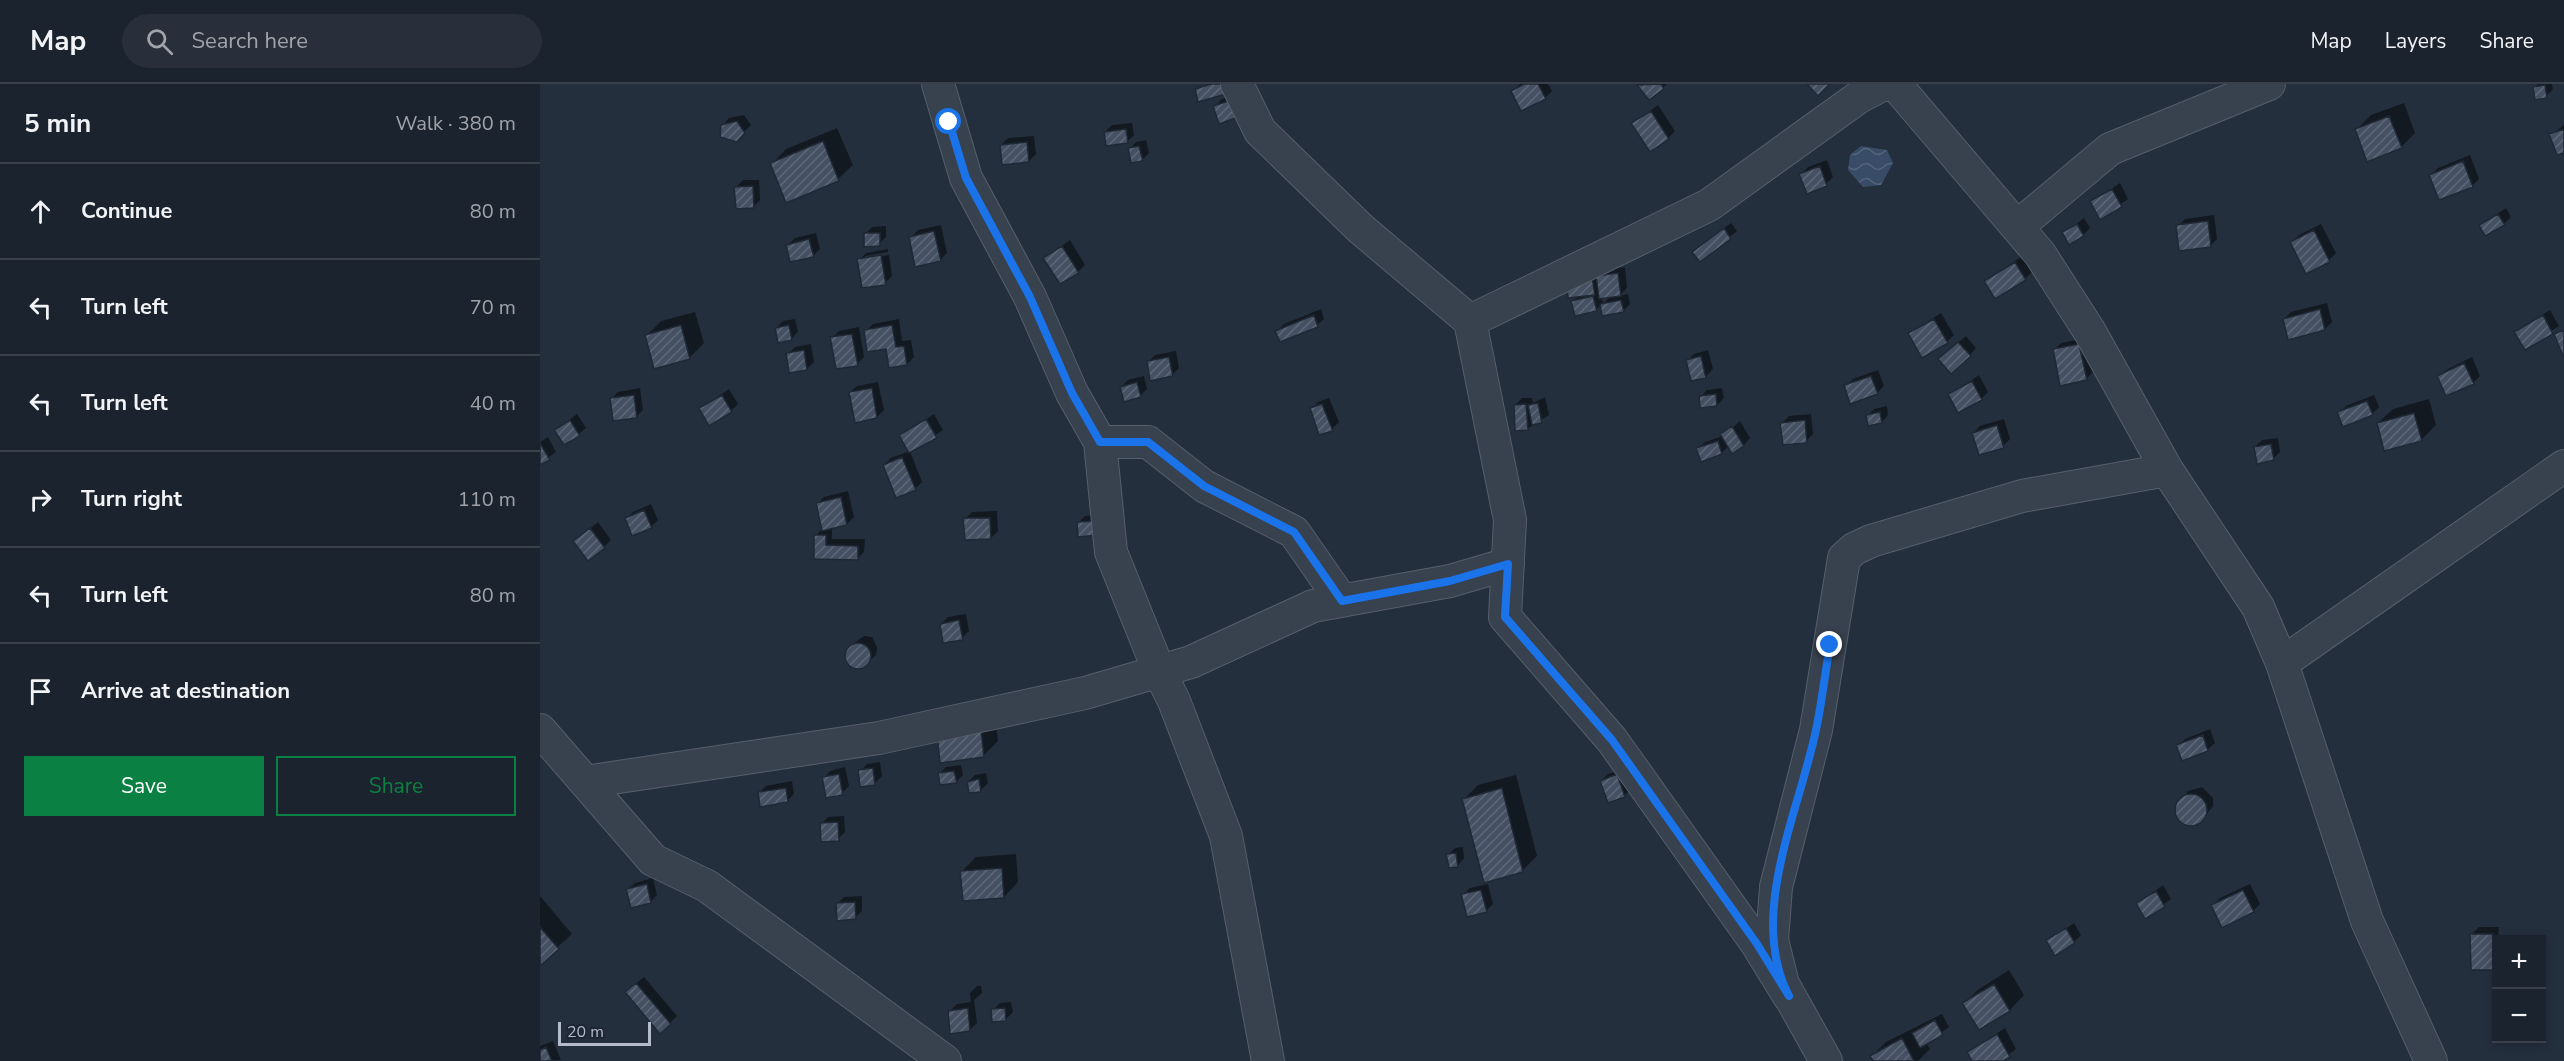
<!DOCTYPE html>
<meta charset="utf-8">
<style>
body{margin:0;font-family:"Nunito Sans",sans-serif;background:#282f3a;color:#f1f3f6}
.controls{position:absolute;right:18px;bottom:18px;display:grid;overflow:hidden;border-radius:0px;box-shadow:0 3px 9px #0003}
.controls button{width:54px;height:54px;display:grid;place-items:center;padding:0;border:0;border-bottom:2px solid #39404a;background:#1b232e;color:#f1f3f6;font:30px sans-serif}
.scale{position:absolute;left:18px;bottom:15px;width:93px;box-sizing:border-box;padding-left:6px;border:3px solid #b4bcc9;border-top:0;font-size:16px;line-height:21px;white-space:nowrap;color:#b4bcc9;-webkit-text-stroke:4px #1d2633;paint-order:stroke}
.stop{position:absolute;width:18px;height:18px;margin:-14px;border:4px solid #1a73e8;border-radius:50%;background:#fff}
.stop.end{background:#1a73e8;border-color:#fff;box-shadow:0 2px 6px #0008}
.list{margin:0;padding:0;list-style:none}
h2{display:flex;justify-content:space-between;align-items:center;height:78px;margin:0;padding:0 24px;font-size:26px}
h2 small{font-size:20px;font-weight:400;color:#a0a4aa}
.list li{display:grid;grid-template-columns:39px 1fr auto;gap:18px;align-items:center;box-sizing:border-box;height:96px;padding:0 24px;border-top:2px solid #39404a}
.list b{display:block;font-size:22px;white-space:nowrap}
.list em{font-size:20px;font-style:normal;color:#a0a4aa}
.actions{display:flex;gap:12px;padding:18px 24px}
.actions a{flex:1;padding:14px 0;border:2px solid #0b8043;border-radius:0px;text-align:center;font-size:21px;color:#0b8043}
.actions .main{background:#0b8043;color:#fff}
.icon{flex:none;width:33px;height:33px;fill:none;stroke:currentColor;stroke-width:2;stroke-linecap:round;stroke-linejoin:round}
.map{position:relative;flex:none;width:2024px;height:977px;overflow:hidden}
header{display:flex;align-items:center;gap:36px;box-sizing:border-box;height:84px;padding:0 30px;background:#1b232e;border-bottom:2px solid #39404a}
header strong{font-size:28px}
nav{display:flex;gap:33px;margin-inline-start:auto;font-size:21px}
.search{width:420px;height:54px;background:#282f3a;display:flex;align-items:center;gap:15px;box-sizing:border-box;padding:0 21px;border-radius:33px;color:#a0a4aa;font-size:22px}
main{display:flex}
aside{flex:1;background:#1b232e}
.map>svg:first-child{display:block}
.water{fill:url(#water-waves)}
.shadow{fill:#0007;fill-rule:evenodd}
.building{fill:url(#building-hatch);stroke:#1f2835;stroke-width:1.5}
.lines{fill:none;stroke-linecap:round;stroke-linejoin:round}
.minor-casing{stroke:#565f6c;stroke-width:34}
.minor{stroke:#38414e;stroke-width:32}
.route{stroke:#1a73e8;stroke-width:8}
</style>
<header>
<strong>Map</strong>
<div class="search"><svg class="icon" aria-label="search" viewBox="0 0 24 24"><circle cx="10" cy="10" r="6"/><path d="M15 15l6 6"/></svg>Search here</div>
<nav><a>Map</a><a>Layers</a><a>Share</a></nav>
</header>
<main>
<aside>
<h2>5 min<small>Walk · 380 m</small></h2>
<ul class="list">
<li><svg class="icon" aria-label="ahead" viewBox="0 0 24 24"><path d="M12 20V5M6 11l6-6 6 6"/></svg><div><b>Continue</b></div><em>80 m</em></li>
<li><svg class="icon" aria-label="left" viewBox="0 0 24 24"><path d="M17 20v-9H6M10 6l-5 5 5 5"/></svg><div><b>Turn left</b></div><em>70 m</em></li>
<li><svg class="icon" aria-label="left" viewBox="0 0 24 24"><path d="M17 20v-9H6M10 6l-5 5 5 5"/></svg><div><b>Turn left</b></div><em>40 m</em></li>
<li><svg class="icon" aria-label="right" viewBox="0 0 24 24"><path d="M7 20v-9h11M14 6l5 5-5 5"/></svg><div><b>Turn right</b></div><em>110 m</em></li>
<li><svg class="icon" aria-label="left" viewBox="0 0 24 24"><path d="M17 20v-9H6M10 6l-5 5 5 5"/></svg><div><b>Turn left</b></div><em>80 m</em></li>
<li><svg class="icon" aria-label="arrive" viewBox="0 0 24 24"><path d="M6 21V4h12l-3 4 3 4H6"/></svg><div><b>Arrive at destination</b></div></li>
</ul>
<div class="actions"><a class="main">Save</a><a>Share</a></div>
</aside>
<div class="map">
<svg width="2024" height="977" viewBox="0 0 2024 977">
<defs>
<pattern id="water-waves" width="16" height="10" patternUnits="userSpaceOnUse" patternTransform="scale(1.5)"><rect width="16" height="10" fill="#394c67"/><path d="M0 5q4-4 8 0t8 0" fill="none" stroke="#53647b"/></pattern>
<pattern id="building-hatch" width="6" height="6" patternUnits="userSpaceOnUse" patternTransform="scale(1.5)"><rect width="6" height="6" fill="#455162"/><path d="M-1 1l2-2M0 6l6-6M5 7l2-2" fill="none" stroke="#5d6877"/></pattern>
</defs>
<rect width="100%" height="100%" fill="#242f3e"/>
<!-- water -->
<path class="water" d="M1321,62L1347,66L1353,79L1341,101L1323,103L1308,86L1310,71Z"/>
<!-- shadow -->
<path class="shadow" d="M980,0H1008L1012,7L1005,14L973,7Z
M1100,0H1127L1109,14Z
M1998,0H2012L2013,5L2006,12L1995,3Z
M702,9L700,31L675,22L682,15Z
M1864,19L1875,49L1861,63L1816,46L1831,31Z
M1118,21L1135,47L1128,54L1093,39Z
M204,31L211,41L203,49L182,42L189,34Z
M592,39L594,51L587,58L565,48L572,41Z
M2024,41V67L2011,51Z
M297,44L313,81L298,95L232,80L246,65Z
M494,52L496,70L489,77L461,61L468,54Z
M606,56L609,69L602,76L589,65L596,58Z
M1930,71L1939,95L1932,102L1891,91L1898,84Z
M1287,76L1293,93L1286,100L1261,90L1268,83Z
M203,96H219L220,116L213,123L196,103Z
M1580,99L1588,115L1560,134L1551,118Z
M1966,124L1971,133L1964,140L1940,141Z
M1674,131L1677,155L1670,162L1638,142L1645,135Z
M1544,134L1550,144L1543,151L1524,149Z
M1191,139L1197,147L1160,176L1161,161Z
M1781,140L1796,169L1789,176L1752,158L1759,151Z
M401,141L407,169L400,176L371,153L378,146Z
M346,142V153L339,160L325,150L332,143Z
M276,149L280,165L273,172L248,161L255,154Z
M530,156L545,181L538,188L505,174Z
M348,165V168L325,172V175L349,171L352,192L345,199L319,176L326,169Z
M1482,172L1492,188L1485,195L1446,198Z
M1085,183L1087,204L1079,212L1088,210L1090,220L1083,227L1062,220L1056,226L1033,217L1039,211L1029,212L1065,186ZM1071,212L1063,220L1062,213Z
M1787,219L1792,238L1785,245L1744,235L1751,228Z
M781,225L784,235L777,241L737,247L744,240Z
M2010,226L2019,242L1985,264L1976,248Z
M155,228L164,259L149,274L106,252L121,237Z
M1401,229L1414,251L1407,258L1370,249Z
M255,235L258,248L251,255L236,244L243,237Z
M359,235L362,257L371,256L374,273L367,280L326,247L333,240Z
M319,243L324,273L317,280L292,254L299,247Z
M1426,252L1436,264L1430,271L1407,268Z
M1546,254L1553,288L1546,295L1514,266L1521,259Z
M271,260L274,278L267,285L248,270L255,263Z
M1168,266L1173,285L1166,292L1152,296L1147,277L1154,270Z
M636,267L639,284L632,291L608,278L615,271Z
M1932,273L1940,292L1933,299L1907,310L1899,293L1906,286Z
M1338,286L1344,302L1337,309L1306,302L1313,295Z
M1439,291L1448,308L1441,315L1410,311Z
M604,292L607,305L600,312L581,303L588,296Z
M338,298L344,326L337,333L310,308L317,302Z
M100,304L103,326L96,333L71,315L78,308Z
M1182,304L1184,314L1177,321L1160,313L1167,306Z
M189,305L198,320L191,327L161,324Z
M1834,311L1839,323L1832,330L1799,329L1806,322Z
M1005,313L1009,331L987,345L975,321L982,314H992L993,319Z
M789,314L799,338L792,345L771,325L778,318Z
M1889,315L1896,341L1881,356L1838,339L1853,325Z
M1347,322L1348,331L1342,338L1327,332L1334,325Z
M37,330L46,344L39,350L16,346Z
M394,330L403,346L370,367L382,398L375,405L344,381L351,374L370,367L361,352Z
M1271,330L1273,350L1266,357L1242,339L1249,332Z
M1464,335L1470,355L1463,362L1433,349L1440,342Z
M1200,337L1210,354L1204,361L1192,368L1189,362L1181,369L1158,364L1165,358L1183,352Z
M8,353L16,368L0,380V358Z
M1738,354L1740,368L1733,375L1715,363L1722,356Z
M308,407L314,433L307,440L292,443V455H325L324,468L317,475L275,474L276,451L283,444L277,420L284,413Z
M111,420L118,436L111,443L86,435L93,428Z
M457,427L458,447L451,454L425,435L432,428Z
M564,430L565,442L538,439L545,432Z
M58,438L71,456L64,463L35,457Z
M426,530L429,547L422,554L401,540L408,533Z
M324,552L332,553L337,563L336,571L322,583L310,581L306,574L309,563Z
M455,632L458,657L444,671L401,677Z
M1670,645L1675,659L1668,665L1643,675L1638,662L1645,655Z
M340,678L342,692L335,699L320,687L327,680Z
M421,681L423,691L416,698L399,690L406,683Z
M305,683L309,702L302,709L284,694L290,687Z
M1084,685L1091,705L1084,712L1061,697L1068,690Z
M446,689L448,699L441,706L430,708L428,698L435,691Z
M976,691L997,772L982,787L924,715L938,701Z
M252,697L254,710L247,717L219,709L226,702Z
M1662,703L1673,714V722L1661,737L1647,740L1636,729V722L1648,707Z
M304,732L305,748L298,755L281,740L288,733Z
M923,763L924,774L918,781L908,771L915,764Z
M476,770L478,798L464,813L422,787L436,773Z
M113,794L117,811L110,818L88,805L95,799Z
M948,800L953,820L946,827L923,811L930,804Z
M1710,800L1720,820L1713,827L1673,821L1680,814Z
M1623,801L1631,815L1606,833L1598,819Z
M0,812L32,850L0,879Z
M322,812V827L315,834L297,820L304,813Z
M1534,839L1541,851L1534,858L1508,857Z
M1939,843H1959L1956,880L1953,884L1932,850Z
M1469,886L1484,911L1470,926L1439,944L1424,919L1439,905Z
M104,893L137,932L130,939L94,901Z
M437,902H441L442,909L434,916L437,939L430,946L410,927L417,920L431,918L430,909Z
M471,918L473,928L466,935L453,926L460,919Z
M1402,930L1409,943L1386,959L1390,965L1378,977H1335L1332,972L1346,958Z
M1465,944L1476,965L1460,977H1434L1429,968Z
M13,957L21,976L0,977V962Z"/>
<!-- building -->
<path class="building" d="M671,0H683L686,10L658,18L655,5Z
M984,0H998L1006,15L981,27L971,7Z
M1121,0L1124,5L1109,16L1097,1Z
M1267,0H1290L1278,12Z
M2005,1L2007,14L1995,16L1993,3Z
M695,15L701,32L679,40L673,22Z
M1111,27L1129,55L1110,68L1091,39Z
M1849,32L1862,64L1827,78L1815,45Z
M197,37L205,49L197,58L180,53L181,41Z
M586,45L588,59L566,62L564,48Z
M2024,45V69L2017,71L2009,50Z
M283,57L299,97L246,119L230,79Z
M487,58L489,78L462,81L460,61Z
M599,62L603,77L591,79L588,64Z
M1923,77L1933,103L1899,116L1889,91Z
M1280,82L1287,102L1267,110L1259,90Z
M213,102L214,124L196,125L194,103Z
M1572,105L1582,123L1560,136L1550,117Z
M1958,130L1965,141L1945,152L1939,141Z
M1668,137L1671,163L1639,167L1636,141Z
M1537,140L1544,152L1529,161L1522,148Z
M1184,144L1191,155L1160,178L1152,168Z
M1774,146L1790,178L1766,190L1750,158Z
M394,147L401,177L375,183L369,153Z
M324,149H340V162L324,163Z
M269,155L274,173L250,178L246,161Z
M522,162L539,189L520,200L503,174Z
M341,171L346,201L322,204L317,175Z
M1475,178L1486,196L1455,215L1444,197Z
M1078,189L1081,212L1059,215L1056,192Z
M1052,193L1055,211L1028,214L1026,197Z
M1053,212L1057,227L1035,232L1031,217Z
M1081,216L1084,228L1062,232L1060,220Z
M1780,225L1785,246L1748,256L1743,235Z
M774,231L778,243L740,258L735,247Z
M2003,231L2013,250L1985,266L1974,248Z
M1394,235L1408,259L1382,274L1368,249Z
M141,241L150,275L114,285L105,251Z
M249,241L252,256L238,259L235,244Z
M352,241L356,263L364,262L367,281L349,284L346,265L327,268L324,246Z
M2024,246V272H2023L2014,250Z
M312,250L318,282L296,285L290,253Z
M1418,258L1431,272L1411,290L1398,275Z
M1539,260L1547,296L1520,302L1513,265Z
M264,266L267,286L249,289L246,269Z
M1161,272L1166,294L1151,297L1146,276Z
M629,273L633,292L610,297L607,277Z
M1924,279L1934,300L1906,312L1897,292Z
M1331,292L1338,310L1310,320L1304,301Z
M1432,297L1442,316L1418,329L1408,310Z
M597,298L601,313L584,318L580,303Z
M332,304L337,334L315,339L309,308Z
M1176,310L1177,322L1160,324L1159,312Z
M94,311L97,334L73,337L70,314Z
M182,311L192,328L169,342L159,324Z
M1827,317L1833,331L1803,343L1797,328Z
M998,319L1002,339L992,341L988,321Z
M782,320L793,347L779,351L770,324Z
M986,320L988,346L975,347L974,321Z
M1340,328L1342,339L1328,342L1326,331Z
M1874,329L1882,357L1844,367L1837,339Z
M386,335L397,354L369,369L359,351Z
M30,336L40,352L24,361L14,346Z
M1265,336L1267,359L1243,361L1240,339Z
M1457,341L1464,364L1439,371L1432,349Z
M1192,342L1204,362L1192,370L1180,350Z
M1178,357L1182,370L1161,378L1156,364Z
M0,359L10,376L0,381Z
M1731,360L1734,376L1717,380L1714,363Z
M362,373L376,406L356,414L343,381Z
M301,413L307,441L282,447L276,419Z
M104,426L112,444L92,452L85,434Z
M423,434H450L451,455L425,456Z
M557,437L558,451L538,453L537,438Z
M50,444L65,464L48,477L33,457Z
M274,451H286V461L318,462V476L274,475Z
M419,536L423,556L403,559L400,540Z
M305 572a13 13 0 1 1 26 0a13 13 0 1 1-26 0Z
M441,645L444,673L400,679L397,651Z
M1663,651L1668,667L1642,677L1636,661Z
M333,684L335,701L320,703L318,686Z
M414,687L417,699L400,701L398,689Z
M299,690L303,711L286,714L282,693Z
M1077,690L1085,713L1068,719L1060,697Z
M439,695L441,708L429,709L427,698Z
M246,704L248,718L220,723L218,708Z
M962,704L983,788L944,799L922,715Z
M1635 726a16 16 0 1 1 32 0a16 16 0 1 1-32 0Z
M298,738L299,757L281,758L280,739Z
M916,769L918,783L909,784L906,770Z
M462,784L464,814L423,817L420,787Z
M107,800L111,819L91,824L86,805Z
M941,806L947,828L927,833L921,810Z
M1703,806L1714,828L1682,844L1671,821Z
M1616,807L1625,823L1605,835L1596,819Z
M315,818L316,835L297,837L296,819Z
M0,843L19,865L0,882Z
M1526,844L1535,859L1515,872L1506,856Z
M1930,850H1953V886H1931Z
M96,899L131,940L120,950L85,908Z
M1454,900L1470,927L1439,946L1422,919Z
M428,924L430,947L410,950L408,927Z
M465,924L466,937L452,938L451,925Z
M1395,936L1403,951L1380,964L1372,949Z
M1457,950L1470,973L1463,977H1432L1427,968Z
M1362,954L1374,977H1333L1330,972Z
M6,963L12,977H0V966Z"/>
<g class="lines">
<!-- minor casing -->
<g class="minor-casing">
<path id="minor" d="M398,0L426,94L490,213L532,309L560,358
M697,0L720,47L821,145L930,237L970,436L965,533L1072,656L1217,860L1249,912
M1355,0L1500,170L1550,248L1627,386L1718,523L1742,579L1827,837L1891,977
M1477,143L1570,65L1729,0
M930,237L1169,121L1319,13L1344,0
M1742,579L2024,382
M0,646L113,776L167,802L405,977
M45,698L339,654L545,609L651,578L773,522L910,497L968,480
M728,977L686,752L634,617L619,587L571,468L560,358H608L664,402L754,448L802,517
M1286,977L1243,900L1232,856L1236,803L1276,646L1304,474L1314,465L1331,457L1482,412L1627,386"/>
</g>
<!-- minor -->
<use href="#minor" class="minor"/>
</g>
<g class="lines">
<!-- route -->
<path class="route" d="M409,38L426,94L490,213L532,309L560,358H608L664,402L754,448L802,517L910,497L968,480L965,533L1072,656L1217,860L1249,912C1207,832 1259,728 1276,646C1282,618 1285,589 1290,561"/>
</g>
</svg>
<div class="controls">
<button>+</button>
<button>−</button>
</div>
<div class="scale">20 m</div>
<div class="stop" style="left:409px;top:38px"></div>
<div class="stop end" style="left:1290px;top:561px"></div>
</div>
</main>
